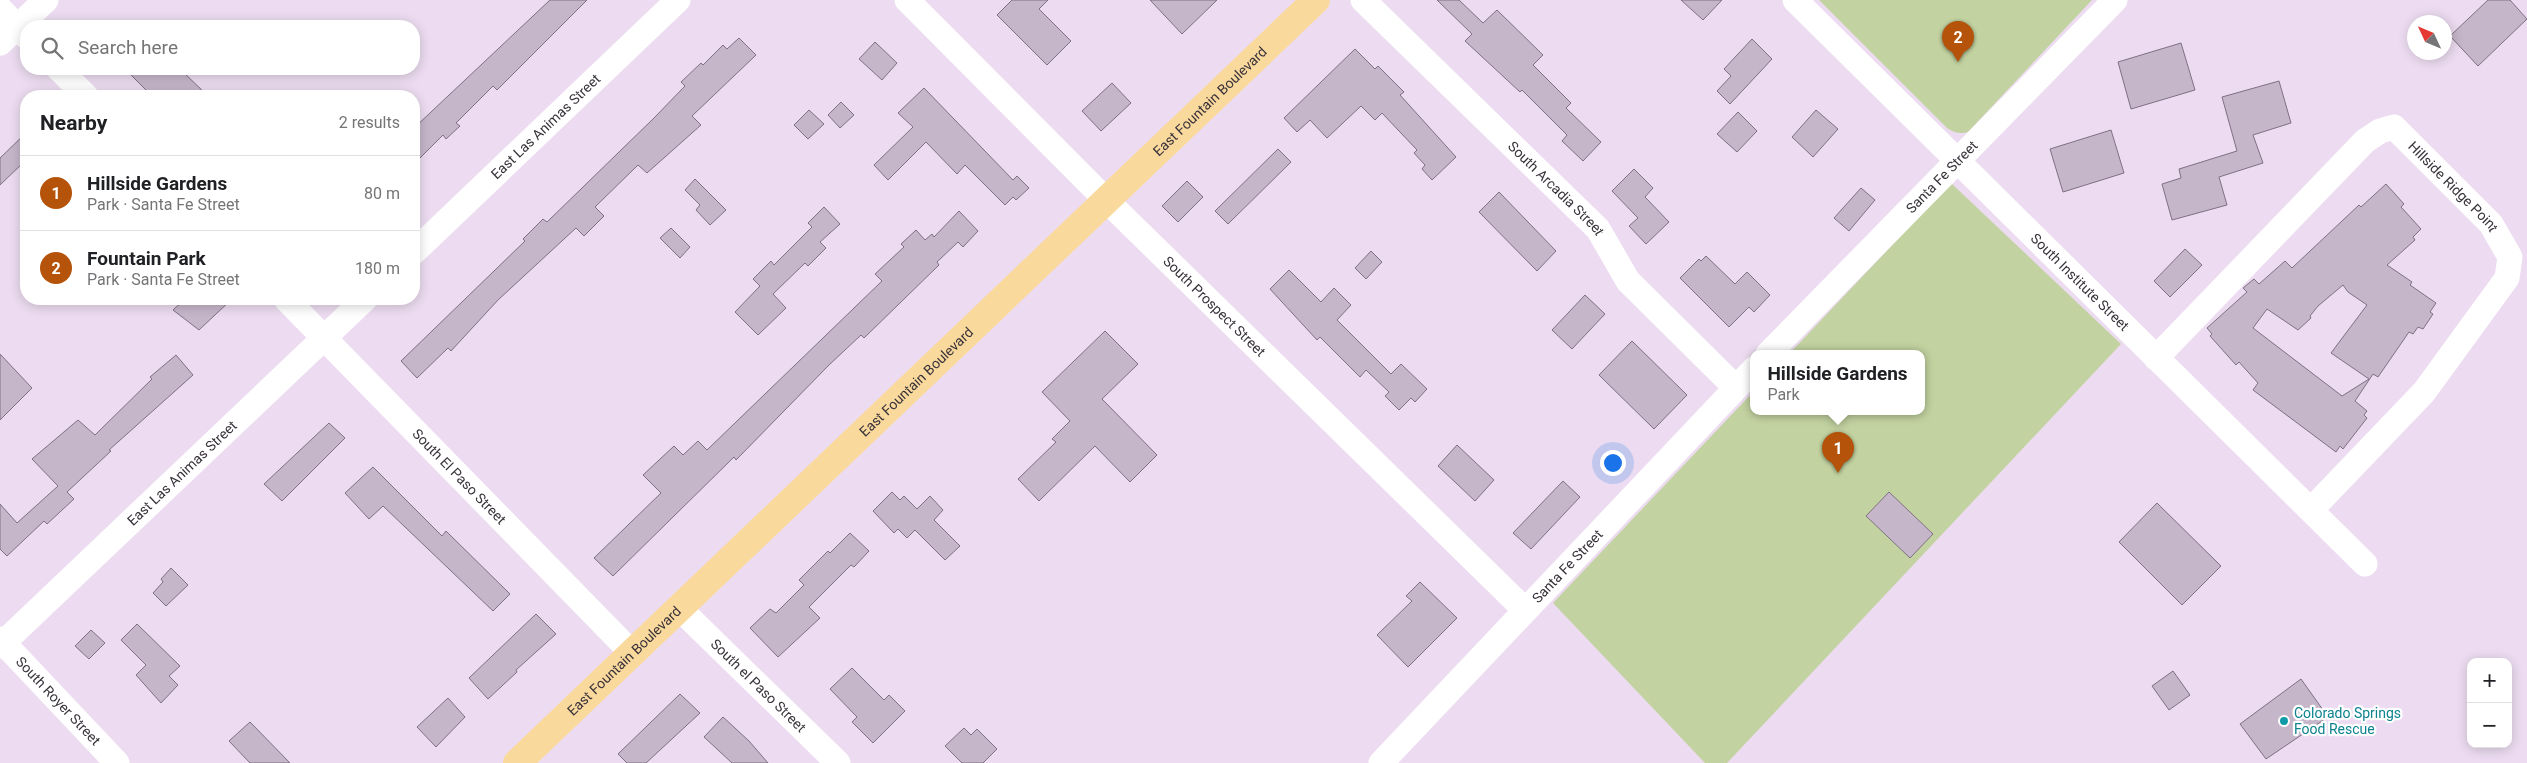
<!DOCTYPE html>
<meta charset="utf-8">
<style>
body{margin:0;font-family:Roboto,sans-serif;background:#f6f6f6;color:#202124}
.controls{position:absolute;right:15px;bottom:15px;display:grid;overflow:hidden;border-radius:10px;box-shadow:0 2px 12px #0003}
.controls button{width:45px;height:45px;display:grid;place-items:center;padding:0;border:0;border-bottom:1px solid #e0e0e0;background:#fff;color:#202124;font:25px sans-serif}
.compass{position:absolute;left:2407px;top:15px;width:45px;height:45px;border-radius:50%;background:#fff;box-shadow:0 2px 12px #0003;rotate:314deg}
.you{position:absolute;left:1612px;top:462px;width:18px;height:18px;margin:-12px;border:4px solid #fff;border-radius:50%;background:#1a73e8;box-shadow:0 0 0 8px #1a73e833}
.badge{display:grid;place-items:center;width:32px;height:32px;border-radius:50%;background:#b45309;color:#fff;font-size:16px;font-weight:700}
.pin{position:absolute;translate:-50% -41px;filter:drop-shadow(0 1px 2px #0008)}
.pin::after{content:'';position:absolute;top:26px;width:18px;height:15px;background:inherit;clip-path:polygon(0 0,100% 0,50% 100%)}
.popup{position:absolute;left:1750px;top:350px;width:175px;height:65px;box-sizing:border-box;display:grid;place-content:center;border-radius:10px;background:#fff;filter:drop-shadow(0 1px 4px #0005);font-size:16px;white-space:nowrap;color:#757577}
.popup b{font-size:19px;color:#202124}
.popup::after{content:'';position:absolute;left:50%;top:100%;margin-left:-10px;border:10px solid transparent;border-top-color:#fff}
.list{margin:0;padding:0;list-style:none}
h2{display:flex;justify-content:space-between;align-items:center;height:65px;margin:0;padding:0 20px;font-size:21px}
h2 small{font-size:16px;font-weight:400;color:#757577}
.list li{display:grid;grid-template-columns:32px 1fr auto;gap:15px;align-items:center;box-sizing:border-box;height:75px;padding:0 20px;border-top:1px solid #e0e0e0}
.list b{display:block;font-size:19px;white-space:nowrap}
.list p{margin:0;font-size:16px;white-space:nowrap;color:#757577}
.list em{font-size:16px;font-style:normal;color:#757577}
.icon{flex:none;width:28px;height:28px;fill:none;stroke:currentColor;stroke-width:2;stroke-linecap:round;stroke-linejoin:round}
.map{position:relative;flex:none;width:2527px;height:763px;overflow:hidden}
.search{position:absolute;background:#fff;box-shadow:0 2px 12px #0003;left:20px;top:20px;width:400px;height:55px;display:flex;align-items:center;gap:12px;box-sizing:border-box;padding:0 18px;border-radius:20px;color:#757577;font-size:19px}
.panel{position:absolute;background:#fff;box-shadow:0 2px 12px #0003;left:20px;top:90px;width:400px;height:215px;border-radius:20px}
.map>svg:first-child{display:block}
.green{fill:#c2d2a0}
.building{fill:#c6b6ca;stroke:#7f7083;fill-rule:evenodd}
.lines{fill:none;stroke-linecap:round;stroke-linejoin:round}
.minor{stroke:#fff;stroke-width:25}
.major{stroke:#fad99d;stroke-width:28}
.culture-dot{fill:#0f9aa8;stroke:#fff;stroke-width:2}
.labels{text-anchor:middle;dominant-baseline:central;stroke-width:4.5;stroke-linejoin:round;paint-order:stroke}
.street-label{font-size:14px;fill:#38323a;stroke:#fff}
.culture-label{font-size:14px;fill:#0d838f;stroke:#fff;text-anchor:start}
</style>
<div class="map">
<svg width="2527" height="763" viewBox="0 0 2527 763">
<rect width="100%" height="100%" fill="#eddcf1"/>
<!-- green -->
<path class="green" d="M1819,0H2092L1968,132C1959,134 1955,133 1947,128Z
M1951,183L2121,344L1727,763H1705L1553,603L1754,391V412H1922V354H1789Z"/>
<!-- building -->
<path class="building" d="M550,0H587L497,90L493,86L456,123L460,126L446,139L443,135L414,164V128Z
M1012,0H1048L1039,9L1071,41L1047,65L997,15Z
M1150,0H1217L1182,34Z
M1437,0H1459L1483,23L1497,10L1543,55L1533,65L1571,103L1566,108L1601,142L1583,161L1562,141L1567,135L1522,90L1520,92L1465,41L1472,34Z
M1681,0H1722L1703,20Z
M2488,0H2510L2527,19L2478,66L2450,36Z
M739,38L756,55L692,116L701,125L647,173L638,165L595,207L604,216L584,236L576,228L498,300L451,351L448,348L417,378L401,361L525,241L523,239L543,219L547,222L654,118L685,86L681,82L701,63L703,65L723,45L727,49Z
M1752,39L1772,59L1730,104L1717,91L1731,76L1724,69Z
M875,42L897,63L882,80L859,59Z
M2181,43L2195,90L2131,109L2118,62Z
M1355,49L1375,69L1378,66L1404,92L1400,95L1456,157L1432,180L1422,169L1425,165L1414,153L1417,150L1382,113L1375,120L1361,106L1327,138L1310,120L1297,132L1284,118Z
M125,69H180L208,96H152Z
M2279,81L2291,123L2253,135L2263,163L2219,177L2227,205L2172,220L2162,184L2181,178L2179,169L2237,151L2222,97Z
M1112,83L1131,103L1101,131L1082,111Z
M924,88L1013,180L1017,176L1029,188L1016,200L1013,197L1005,205L965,165L957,174L926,142L888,180L874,165L913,127L898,113Z
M841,102L854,115L840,128L828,115Z
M809,110L824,124L808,139L794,125Z
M1816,110L1838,129L1813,157L1792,137Z
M1738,112L1757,131L1737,152L1717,134Z
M2111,130L2124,173L2063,192L2050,149Z
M26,133V160L0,185V158Z
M1278,149L1291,162L1228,224L1215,211Z
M1634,169L1653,188L1645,197L1669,222L1646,244L1629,226L1638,218L1612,191Z
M695,179L726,210L710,225L696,210L700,205L685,190Z
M1187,181L1203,197L1178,222L1162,206Z
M2386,184L2404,204L2401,207L2421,229L2413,237L2415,240L2387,265L2412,282L2410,285L2436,303L2430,312L2433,314L2423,329L2418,327L2413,334L2409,332L2378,377L2373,374L2355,401L2367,411L2364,415L2367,418L2343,449L2340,446L2336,452L2253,390L2258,383L2239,362L2236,365L2210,336L2212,334L2207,328L2247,292L2243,288L2254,279L2259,284L2285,261L2292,268L2359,205L2361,207ZM2343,285L2348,292L2367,305L2331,353L2369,379L2342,396L2253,328L2267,309L2298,330L2311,318L2310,316L2318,306Z
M1861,188L1875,200L1849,231L1834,218Z
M1499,192L1556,251L1537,271L1479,212Z
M824,207L840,224L820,242L826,248L808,266L805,263L773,294L786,308L758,335L735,312L760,286L753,279L771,261L774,265L812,227L808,223Z
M959,211L978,231L963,247L958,242L937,262L939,265L864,338L861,335L829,365L736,460L734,457L613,576L594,558L661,493L643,475L674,446L683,455L698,441L707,450L882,281L875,274L904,247L901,244L916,230L925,240L932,234L934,237Z
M671,228L690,247L680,258L660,238Z
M2185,249L2202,265L2170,297L2154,281Z
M1371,251L1382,262L1366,279L1355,268Z
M1706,256L1735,284L1747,272L1770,295L1754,312L1749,307L1729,327L1680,278L1699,259L1701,261Z
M1289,270L1321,302L1334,288L1351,305L1337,320L1391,374L1401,364L1427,389L1415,402L1411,398L1399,410L1385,396L1389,392L1366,370L1360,377L1320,337L1317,340L1270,289Z
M1585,295L1605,314L1572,349L1552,330Z
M185,299H232L199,330L173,310Z
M1105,331L1138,364L1102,399L1157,455L1130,482L1095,446L1039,501L1018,479L1056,442L1052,439L1070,421L1042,392Z
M1632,341L1687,395L1654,429L1599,375Z
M0,354L32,388L0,420Z
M176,355L193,375L109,450L111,451L67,492L74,499L47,524L44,521L7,556L0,549V504L17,523L58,486L32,459L78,420L95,435L152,379L150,377Z
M329,423L345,438L282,501L264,484Z
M1457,445L1494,480L1475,501L1438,466Z
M373,467L442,536L446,531L510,594L493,611L383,506L369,519L345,493Z
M1563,481L1580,497L1531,549L1513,533Z
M892,492L900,500L904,496L917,509L930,496L943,510L934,520L960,546L945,560L915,530L907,538L898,529L894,533L873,511Z
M1889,492L1933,534L1910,558L1866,516Z
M2157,503L2221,566L2182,605L2119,542Z
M850,533L869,551L854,567L851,565L809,607L820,618L778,657L750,628L770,609L776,613L804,585L799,580L828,551L830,553Z
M171,568L188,585L166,606L153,593L163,582L161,579Z
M1420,582L1457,618L1408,667L1377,635L1412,601L1406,596Z
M536,614L556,634L516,670L517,672L488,699L469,678Z
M137,624L180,666L169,676L178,685L161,703L136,675L146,665L121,640Z
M91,630L105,643L89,659L75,646Z
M852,668L884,700L889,695L905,711L873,743L852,722L857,717L830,689Z
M2173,671L2190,695L2169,710L2152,686Z
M2301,679L2328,717L2266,759L2240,724Z
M680,694L700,713L646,763H627L618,754Z
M448,698L465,717L436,747L417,727Z
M723,717L749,741L768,763H732L704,737Z
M250,722L290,763H250L229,741Z
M964,728L971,735L977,729L997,749L983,763H962L945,746Z"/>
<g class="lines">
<!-- minor -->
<g class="minor">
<path id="s1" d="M907,0L1107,201L1525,610"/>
<path id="s2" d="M1363,0L1598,229L1628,281L1736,388"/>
<path id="s3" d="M1795,0L2365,564"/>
<path d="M0,9L26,36"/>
<path d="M0,43L46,0"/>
<path d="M59,69L86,96"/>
<path id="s4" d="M414,252L678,0"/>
<path id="s5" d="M286,299L632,653"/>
<path id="s6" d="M1768,354L2115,0"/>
<path id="s7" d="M2156,358L2365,141L2380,131L2394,127L2491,224L2510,257L2507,278L2424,392L2311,510"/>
<path id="s8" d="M679,608L838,763"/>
<path id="s9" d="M0,639L117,763"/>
<path id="s10" d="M0,646L365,299"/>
<path id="s11" d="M1381,763L1754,369"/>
</g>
<!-- major -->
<path class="major" id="s12" d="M517,763L1316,0"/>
</g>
<!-- markers -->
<circle class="culture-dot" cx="2284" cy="721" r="5"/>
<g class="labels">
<!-- street labels -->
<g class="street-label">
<text stroke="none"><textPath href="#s12" startOffset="958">East Fountain Boulevard</textPath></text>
<text stroke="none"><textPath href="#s4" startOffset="182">East Las Animas Street</textPath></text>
<text stroke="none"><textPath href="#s6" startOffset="248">Santa Fe Street</textPath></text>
<text stroke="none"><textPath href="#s7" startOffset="418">Hillside Ridge Point</textPath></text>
<text stroke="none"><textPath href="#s2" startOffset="270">South Arcadia Street</textPath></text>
<text stroke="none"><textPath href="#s3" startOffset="401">South Institute Street</textPath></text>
<text stroke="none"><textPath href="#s1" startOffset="434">South Prospect Street</textPath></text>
<text stroke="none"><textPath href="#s12" startOffset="552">East Fountain Boulevard</textPath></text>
<text stroke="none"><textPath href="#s10" startOffset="251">East Las Animas Street</textPath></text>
<text stroke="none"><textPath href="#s5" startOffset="248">South El Paso Street</textPath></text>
<text stroke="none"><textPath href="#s11" startOffset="271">Santa Fe Street</textPath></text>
<text stroke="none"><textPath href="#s12" startOffset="148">East Fountain Boulevard</textPath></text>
<text stroke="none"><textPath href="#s8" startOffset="111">South el Paso Street</textPath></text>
<text stroke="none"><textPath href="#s9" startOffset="85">South Royer Street</textPath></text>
</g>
<!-- culture labels -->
<g class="culture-label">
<text x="2294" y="713">Colorado Springs<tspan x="2294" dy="16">Food Rescue</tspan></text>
</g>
</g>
</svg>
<div class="controls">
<button>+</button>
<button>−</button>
</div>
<svg class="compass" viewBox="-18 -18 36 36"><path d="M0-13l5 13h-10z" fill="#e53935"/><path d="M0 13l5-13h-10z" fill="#757577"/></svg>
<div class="you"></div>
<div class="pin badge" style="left:1838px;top:473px">1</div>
<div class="popup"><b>Hillside Gardens</b>Park</div>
<div class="pin badge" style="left:1958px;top:62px">2</div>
<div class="search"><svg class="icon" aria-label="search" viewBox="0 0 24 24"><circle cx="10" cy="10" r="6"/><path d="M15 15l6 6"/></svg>Search here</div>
<section class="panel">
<h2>Nearby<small>2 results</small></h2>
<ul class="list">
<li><span class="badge">1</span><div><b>Hillside Gardens</b><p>Park · Santa Fe Street</p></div><em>80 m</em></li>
<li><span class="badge">2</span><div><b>Fountain Park</b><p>Park · Santa Fe Street</p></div><em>180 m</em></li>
</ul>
</section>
</div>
